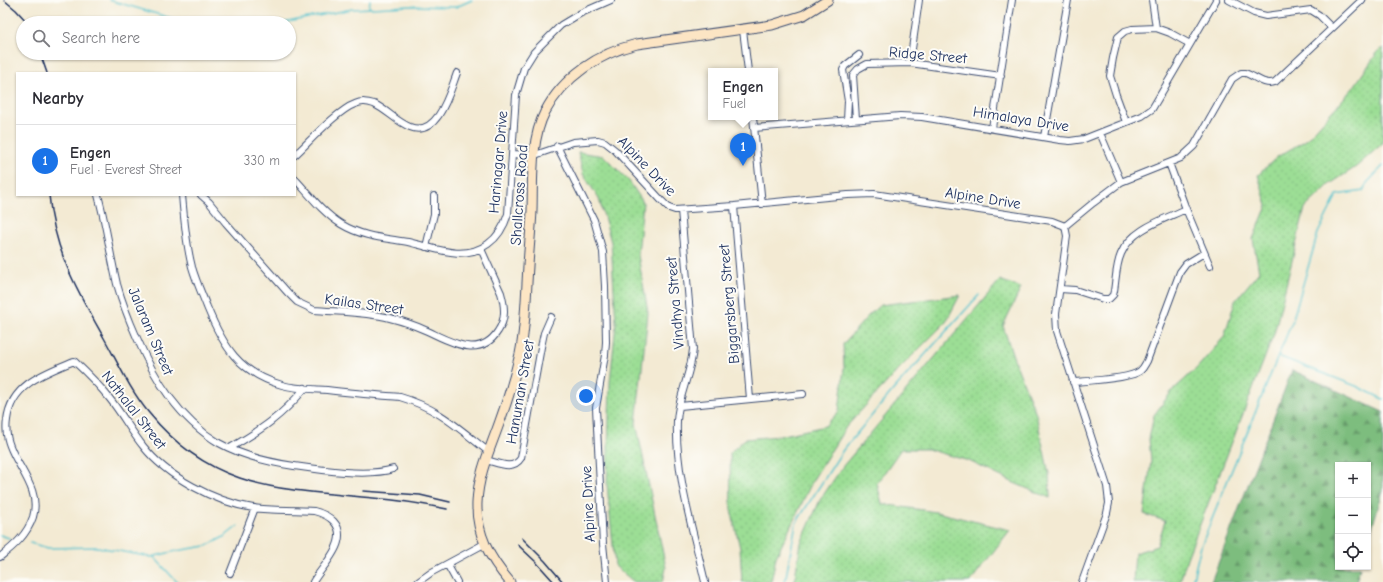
<!DOCTYPE html>
<meta charset="utf-8">
<style>
body{margin:0;font-family:"Comic Neue",sans-serif;background:#f7f7f7;color:#2b2b33}
.controls{position:absolute;right:12px;bottom:12px;display:grid;overflow:hidden;border-radius:0px;box-shadow:0 1px 3px #0004}
.controls button{width:36px;height:36px;display:grid;place-items:center;padding:0;border:0;border-bottom:1px solid #e1e1e2;background:#fff;color:#2b2b33;font:20px sans-serif}
.you{position:absolute;left:586px;top:396px;width:14px;height:14px;margin:-10px;border:3px solid #fff;border-radius:50%;background:#1a73e8;box-shadow:0 0 0 6px #1a73e833}
.badge{display:grid;place-items:center;width:26px;height:26px;border-radius:50%;background:#1a73e8;color:#fff;font-size:13px;font-weight:700}
.pin{position:absolute;translate:-50% -33px;filter:drop-shadow(0 1px 2px #0008)}
.pin::after{content:'';position:absolute;top:21px;width:14px;height:12px;background:inherit;clip-path:polygon(0 0,100% 0,50% 100%)}
.popup{position:absolute;left:708px;top:68px;width:70px;height:52px;box-sizing:border-box;display:grid;place-content:center;border-radius:0px;background:#fff;filter:drop-shadow(0 1px 3px #0005);font-size:13px;white-space:nowrap;color:#7c7c81}
.popup b{font-size:15px;color:#2b2b33}
.popup::after{content:'';position:absolute;left:50%;top:100%;margin-left:-8px;border:8px solid transparent;border-top-color:#fff}
.list{margin:0;padding:0;list-style:none}
h2{display:flex;justify-content:space-between;align-items:center;height:52px;margin:0;padding:0 16px;font-size:17px}
h2 small{font-size:13px;font-weight:400;color:#7c7c81}
.list li{display:grid;grid-template-columns:26px 1fr auto;gap:12px;align-items:center;box-sizing:border-box;height:72px;padding:0 16px;border-top:1px solid #e1e1e2}
.list b{display:block;font-size:15px;white-space:nowrap}
.list p{margin:0;font-size:13px;white-space:nowrap;color:#7c7c81}
.list em{font-size:13px;font-style:normal;color:#7c7c81}
.icon{flex:none;width:22px;height:22px;fill:none;stroke:currentColor;stroke-width:2;stroke-linecap:round;stroke-linejoin:round}
.map{position:relative;flex:none;width:1383px;height:582px;overflow:hidden}
.search{position:absolute;background:#fff;box-shadow:0 1px 3px #0004;left:16px;top:16px;width:280px;height:44px;display:flex;align-items:center;gap:10px;box-sizing:border-box;padding:0 14px;border-radius:22px;color:#7c7c81;font-size:15px}
.panel{position:absolute;background:#fff;box-shadow:0 1px 3px #0004;left:16px;top:72px;width:280px;height:124px;border-radius:0px}
.map>svg:first-child{display:block}
.grass{fill:url(#grass-dots);stroke:#5c867a}
.forest{fill:url(#forest-firs);stroke:#4c766e}
.lines{fill:none;stroke-linecap:round;stroke-linejoin:round}
.stream{stroke:#56c3ce;stroke-width:1.5}
.street-casing{stroke:#3b4b70;stroke-width:8}
.secondary-casing{stroke:#3b4b70;stroke-width:11}
.street{stroke:#fff;stroke-width:6}
.secondary{stroke:#fce5c4;stroke-width:9}
.rail{stroke:#1b2f5e;stroke-width:1.5}
.labels{text-anchor:middle;dominant-baseline:central;stroke-width:4;stroke-linejoin:round;paint-order:stroke}
.street-label{font-size:15px;fill:#1b2f5e;stroke:#fdfcf7}
</style>
<div class="map">
<svg width="1383" height="582" viewBox="0 0 1383 582">
<defs>
<pattern id="grass-dots" width="8" height="8" patternUnits="userSpaceOnUse"><rect width="8" height="8" fill="#9cde95"/><path d="M2 2h.1M6 6h.1" fill="none" stroke="#86bf83" stroke-width="1.8" stroke-linecap="round"/></pattern>
<pattern id="forest-firs" width="22" height="20" patternUnits="userSpaceOnUse"><rect width="22" height="20" fill="#7dbd7e"/><path d="M5 1l3.5 6h-7zM16 11l3.5 6h-7z" fill="#669a6a"/></pattern>
</defs>
<rect width="100%" height="100%" fill="#fdfcf7"/>
<filter id="ink" filterUnits="userSpaceOnUse"><feTurbulence type="fractalNoise" baseFrequency=".025" numOctaves="2"/><feDisplacementMap in="SourceGraphic" scale="8" xChannelSelector="R" yChannelSelector="G"/><feConvolveMatrix kernelMatrix="1 2 1 2 8 2 1 2 1" color-interpolation-filters="sRGB"/></filter>
<filter id="wash" filterUnits="userSpaceOnUse"><feTurbulence type="fractalNoise" baseFrequency=".012" numOctaves="4" result="noise"/><feDisplacementMap in="SourceGraphic" scale="16" xChannelSelector="R" yChannelSelector="G"/><feGaussianBlur stdDeviation="0.9" result="paint"/><feColorMatrix in="noise" values="0 0 0 0 0 0 0 0 0 0 0 0 0 0 0 0 0 1.4 0 .05"/><feComposite in="paint" operator="in"/></filter>
<g filter="url(#wash)">
<rect width="100%" height="100%" fill="#f3ead3"/>
<!-- grass -->
<path class="grass" d="M1383,47V143L1356,167L1330,184L1305,208L1274,334L1187,558L1180,582H1133L1135,553L1157,546L1165,521L1144,514L1151,461L1149,439L1154,415L1172,391L1197,368L1224,337L1235,301L1259,272L1253,239L1267,206L1258,175L1277,157L1306,140L1353,88L1377,53Z
M578,152L604,156L629,181L643,202L638,255L648,313L636,423L666,568L663,582H634L615,566L607,485L610,382L616,323L611,242L599,199L583,174Z
M1000,280L1021,288L1003,326L1014,359L1036,414L1049,474L1050,498L1014,483L969,461L927,449H901L877,483L882,504L936,512L1010,530L970,582H794L801,543L820,500L843,466Z
M960,295L946,322L900,368L846,427L814,478L776,557L771,582H742L740,548L731,509L730,453L745,439L779,436L825,426L839,411L844,368L843,344L868,316L880,305Z"/>
<!-- forest -->
<path class="forest" d="M1292,370L1383,412V491L1368,541V465H1338V567H1360L1356,582H1211Z"/>
<g class="lines">
<!-- stream -->
<path class="stream" d="M109,0L188,23
M369,8L370,0
M283,23L352,9L409,6L456,7L472,0
M1278,356L1356,386L1383,399
M0,535L9,538
M30,543L48,548L98,547L151,557L176,551L206,546L224,537L238,526
M154,557L177,582
M785,582L796,523L843,450L894,389L979,295
M1192,582L1201,546L1292,322L1318,233L1337,195C1346,193 1354,193 1363,191L1367,183L1383,166"/>
</g>
</g>
<g filter="url(#ink)">
<g class="lines">
<!-- street casing -->
<g class="street-casing">
<path id="street" d="M1152,0L1156,28
M1229,0L1254,13L1266,16L1311,10L1319,15L1332,28
M743,30L748,71
M910,63L919,0
M753,117L762,204
M856,119L853,75L858,69L867,64L910,63L1001,76
M847,120L848,101L843,70L845,66L859,55
M1126,122L1116,95L1110,76L1113,58L1118,37L1125,31L1132,29L1156,28L1170,33L1190,44
M754,128L900,116L922,117L1060,140L1070,141L1084,139L1142,116L1152,109L1216,0
M992,128L1012,0
M1100,133L1121,182
M1044,137L1068,0
M557,146L594,220L603,252L605,286L606,342L605,355L596,408L603,544L607,582
M513,154L535,155L573,142L598,140L605,142L615,150L661,200L669,208L675,210L734,206L848,195L874,194L1052,221L1065,226
M295,155C309,142 338,110 355,104C362,101 367,102 374,104C387,110 397,122 410,127C438,138 450,91 457,73
M1169,163L1186,209L1210,266
M295,179C309,194 323,213 341,224C362,237 385,238 408,242C435,248 463,262 488,244C498,237 504,227 508,214L516,95L524,68L534,52L561,25L581,13L611,0
M98,195C106,224 110,254 117,284C122,302 129,320 137,338C155,380 179,419 219,443C242,456 268,462 294,466C321,470 368,477 393,469
M182,195C184,219 186,244 192,267C196,281 202,294 207,307C223,346 239,373 282,385C296,389 312,389 327,390C351,393 376,395 400,397C438,408 458,428 489,452
M201,195L209,202L226,223L289,294L297,302L314,310C339,312 366,312 390,318C402,321 414,325 425,330C448,340 479,361 498,331C506,319 505,307 501,293L481,249
M734,206L750,399
M681,210L693,349C691,374 678,396 677,421C675,474 693,530 705,582
M1065,226L1093,203L1121,182L1181,158L1194,146L1232,79L1241,73H1245C1255,76 1264,86 1275,82L1362,0
M1065,226L1067,236L1056,314L1057,331L1107,486L1109,503L1107,513L1082,582
M426,247L434,214V196
M1060,289L1075,290L1103,299H1109L1113,295L1114,291C1116,279 1116,265 1121,254C1131,229 1163,220 1186,209
M1073,382C1087,381 1130,379 1140,371C1144,368 1145,364 1147,361L1180,272L1186,264L1204,253
M680,406L803,394
M230,448C261,430 282,416 305,388
M486,460C498,463 513,471 521,458L541,347L544,333L551,317
M0,557C14,546 27,535 33,517C40,494 24,475 14,455C8,443 5,433 7,420C11,384 45,373 74,361C87,373 99,385 110,399C122,414 131,431 143,446C167,477 215,502 253,508C273,511 294,509 314,511C329,515 343,524 338,542C335,555 320,570 313,582
M447,564L457,582
M230,573L255,508
M418,582L432,572L484,544"/>
</g>
<!-- secondary casing -->
<g class="secondary-casing">
<path id="secondary" d="M510,582C490,559 476,534 477,503C478,474 491,447 500,421C508,399 515,376 520,354C526,325 526,295 528,266C529,248 531,230 532,211C533,180 530,141 545,112C563,77 599,53 637,44L772,25L804,15L828,0"/>
</g>
<!-- street -->
<use href="#street" class="street"/>
<!-- secondary -->
<use href="#secondary" class="secondary"/>
<!-- rail -->
<path class="rail" d="M4,0L16,10L28,23
M40,53L47,73
M49,195C54,251 77,290 104,338C118,363 130,390 149,413C213,491 281,489 373,498C398,500 423,504 447,509
M363,491L420,495L450,502
M522,538L545,561L563,582
M518,545L536,562L554,582"/>
</g>
</g>
<g class="labels">
<!-- street labels -->
<g class="street-label">
<text transform="translate(928 55) rotate(5)">Ridge Street</text>
<text transform="translate(1021 119) rotate(9)">Himalaya Drive</text>
<text transform="translate(498 162) rotate(-85)">Harinagar Drive</text>
<text transform="translate(647 166) rotate(46)">Alpine Drive</text>
<text transform="translate(519 195) rotate(-86)">Shallcross Road</text>
<text transform="translate(983 198) rotate(9)">Alpine Drive</text>
<text transform="translate(675 303) rotate(-95)">Vindhya Street</text>
<text transform="translate(364 304) rotate(8)">Kailas Street</text>
<text transform="translate(729 304) rotate(-95)">Biggarsberg Street</text>
<text transform="translate(151 331) rotate(67)">Jalaram Street</text>
<text transform="translate(520 392) rotate(-80)">Hanuman Street</text>
<text transform="translate(134 410) rotate(52)">Nathalal Street</text>
<text transform="translate(588 504) rotate(-93)">Alpine Drive</text>
</g>
</g>
</svg>
<div class="controls">
<button>+</button>
<button>−</button>
<button><svg class="icon" aria-label="locate" viewBox="0 0 24 24"><circle cx="12" cy="12" r="6"/><path d="M12 2v4M12 18v4M2 12h4M18 12h4"/></svg></button>
</div>
<div class="you"></div>
<div class="pin badge" style="left:743px;top:166px">1</div>
<div class="popup"><b>Engen</b>Fuel</div>
<div class="search"><svg class="icon" aria-label="search" viewBox="0 0 24 24"><circle cx="10" cy="10" r="6"/><path d="M15 15l6 6"/></svg>Search here</div>
<section class="panel">
<h2>Nearby<small></small></h2>
<ul class="list">
<li><span class="badge">1</span><div><b>Engen</b><p>Fuel · Everest Street</p></div><em>330 m</em></li>
</ul>
</section>
</div>
